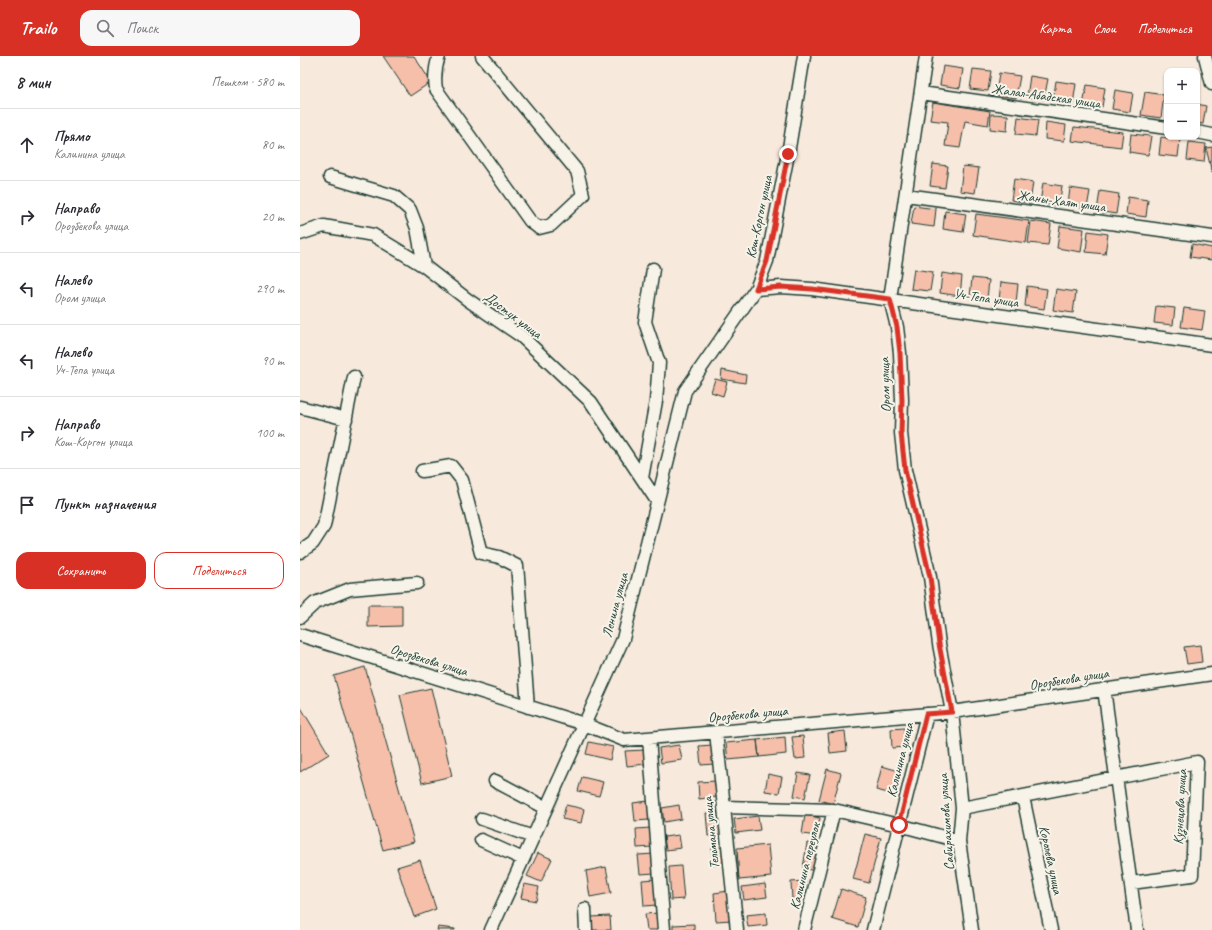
<!DOCTYPE html>
<html lang="ru">
<meta charset="utf-8">
<style>
body{margin:0;font-family:Caveat,sans-serif;background:#f7f7f7;color:#2b2b33}
.controls{position:absolute;right:12px;top:12px;display:grid;overflow:hidden;border-radius:8px;box-shadow:0 1px 3px #0004}
.controls button{width:36px;height:36px;display:grid;place-items:center;padding:0;border:0;border-bottom:1px solid #e1e1e2;background:#fff;color:#2b2b33;font:20px sans-serif}
.stop{position:absolute;width:12px;height:12px;margin:-9px;border:3px solid #d93025;border-radius:50%;background:#fff}
.stop.end{background:#d93025;border-color:#fff;box-shadow:0 1px 4px #0008}
.list{margin:0;padding:0;list-style:none}
h2{display:flex;justify-content:space-between;align-items:center;height:52px;margin:0;padding:0 16px;font-size:17px}
h2 small{font-size:13px;font-weight:400;color:#7c7c81}
.list li{display:grid;grid-template-columns:26px 1fr auto;gap:12px;align-items:center;box-sizing:border-box;height:72px;padding:0 16px;border-top:1px solid #e1e1e2}
.list b{display:block;font-size:15px;white-space:nowrap}
.list p{margin:0;font-size:13px;white-space:nowrap;color:#7c7c81}
.list em{font-size:13px;font-style:normal;color:#7c7c81}
.actions{display:flex;gap:8px;padding:12px 16px}
.actions a{flex:1;padding:9px 0;border:1px solid #d93025;border-radius:12px;text-align:center;font-size:14px;color:#d93025}
.actions .main{background:#d93025;color:#fff}
.icon{flex:none;width:22px;height:22px;fill:none;stroke:currentColor;stroke-width:2;stroke-linecap:round;stroke-linejoin:round}
.map{position:relative;flex:none;width:912px;height:874px;overflow:hidden}
header{display:flex;align-items:center;gap:24px;box-sizing:border-box;height:56px;padding:0 20px;background:#d93025;color:#fff}
header strong{font-size:19px}
nav{display:flex;gap:22px;margin-inline-start:auto;font-size:14px}
.search{width:280px;height:36px;background:#f7f7f7;display:flex;align-items:center;gap:10px;box-sizing:border-box;padding:0 14px;border-radius:12px;color:#7c7c81;font-size:15px}
main{display:flex}
aside{flex:1;background:#fff}
.map>svg:first-child{display:block}
.building{fill:#f6bfaa;stroke:#1f3d34}
.lines{fill:none;stroke-linecap:round;stroke-linejoin:round}
.minor-casing{stroke:#1f3d34;stroke-width:15}
.minor{stroke:#f7f3e8;stroke-width:12}
.route{stroke:#d93025;stroke-width:5}
.labels{text-anchor:middle;dominant-baseline:central;stroke-width:4;stroke-linejoin:round;paint-order:stroke}
.street-label{font-size:14px;fill:#1f3d34;stroke:#f7f3e8}
</style>
<header>
<strong>Trailo</strong>
<div class="search"><svg class="icon" aria-label="search" viewBox="0 0 24 24"><circle cx="10" cy="10" r="6"/><path d="M15 15l6 6"/></svg>Поиск</div>
<nav><a>Карта</a><a>Слои</a><a>Поделиться</a></nav>
</header>
<main>
<aside>
<h2>8 мин<small>Пешком · 580 m</small></h2>
<ul class="list">
<li><svg class="icon" aria-label="ahead" viewBox="0 0 24 24"><path d="M12 20V5M6 11l6-6 6 6"/></svg><div><b>Прямо</b><p>Калинина улица</p></div><em>80 m</em></li>
<li><svg class="icon" aria-label="right" viewBox="0 0 24 24"><path d="M7 20v-9h11M14 6l5 5-5 5"/></svg><div><b>Направо</b><p>Орозбекова улица</p></div><em>20 m</em></li>
<li><svg class="icon" aria-label="left" viewBox="0 0 24 24"><path d="M17 20v-9H6M10 6l-5 5 5 5"/></svg><div><b>Налево</b><p>Ором улица</p></div><em>290 m</em></li>
<li><svg class="icon" aria-label="left" viewBox="0 0 24 24"><path d="M17 20v-9H6M10 6l-5 5 5 5"/></svg><div><b>Налево</b><p>Уч-Тепа улица</p></div><em>90 m</em></li>
<li><svg class="icon" aria-label="right" viewBox="0 0 24 24"><path d="M7 20v-9h11M14 6l5 5-5 5"/></svg><div><b>Направо</b><p>Кош-Коргон улица</p></div><em>100 m</em></li>
<li><svg class="icon" aria-label="arrive" viewBox="0 0 24 24"><path d="M6 21V4h12l-3 4 3 4H6"/></svg><div><b>Пункт назначения</b></div></li>
</ul>
<div class="actions"><a class="main">Сохранить</a><a>Поделиться</a></div>
</aside>
<div class="map">
<svg width="912" height="874" viewBox="0 0 912 874">
<rect width="100%" height="100%" fill="#f7e9dc"/>
<filter id="ink" filterUnits="userSpaceOnUse"><feTurbulence type="fractalNoise" baseFrequency=".025" numOctaves="2"/><feDisplacementMap in="SourceGraphic" scale="8" xChannelSelector="R" yChannelSelector="G"/><feConvolveMatrix kernelMatrix="1 2 1 2 8 2 1 2 1" color-interpolation-filters="sRGB"/></filter>
<g filter="url(#ink)">
<!-- building -->
<path class="building" d="M83,0H114L131,26L110,40Z
M643,10L663,13L660,32L640,29Z
M673,13L691,15L688,35L670,33Z
M699,17L720,20L716,42L696,39Z
M730,20L748,23L744,43L727,41Z
M756,25L776,28L773,48L753,45Z
M787,29L805,32L802,51L783,49Z
M815,34L833,37L830,56L812,53Z
M845,36L864,39L861,62L841,59Z
M633,46L690,55L688,69L665,65L660,92L645,90L648,66L630,64Z
M897,48L906,50L903,68L897,67Z
M691,58L708,59L707,75L690,73Z
M718,61L738,64L736,80L716,78Z
M746,66L766,69L764,85L745,83Z
M774,71L823,76L821,91L772,85Z
M831,78L851,80L848,99L829,96Z
M861,81L880,84L878,101L859,99Z
M889,86L906,88L904,106L887,104Z
M912,91V117L906,92Z
M633,108L648,110L645,132L630,130Z
M663,110L679,112L675,137L660,135Z
M714,123L733,126L730,147L711,144Z
M743,127L762,130L759,150L740,147Z
M770,132L790,135L787,152L768,149Z
M800,135L819,138L816,158L797,155Z
M828,141L848,144L846,161L826,158Z
M614,150L636,153L634,171L611,168Z
M645,155L666,158L663,176L643,173Z
M676,158L729,165L726,187L673,179Z
M731,165L751,168L748,189L728,187Z
M760,170L784,173L781,196L757,192Z
M788,175L808,178L805,198L786,196Z
M892,188L912,192V204L890,201Z
M614,213L633,216L630,235L611,233Z
M642,217L662,220L660,240L640,237Z
M672,222L689,224L687,243L670,241Z
M701,226L718,228L716,247L699,244Z
M727,230L747,233L744,253L725,250Z
M756,233L776,236L773,257L753,254Z
M856,250L875,252L873,269L854,267Z
M884,252L905,255L902,274L881,271Z
M422,314L446,319L445,327L421,323Z
M415,323L427,326L423,340L411,336Z
M68,549H102V570L68,571Z
M900,589L902,606L887,608L884,591Z
M65,611L114,786L83,794L34,620Z
M131,632L152,720L122,727L100,639Z
M0,650L29,698L0,716Z
M604,672L605,691L592,692L591,673Z
M545,675L547,695L530,697L528,677Z
M503,680L505,702L495,703L492,681Z
M485,681L486,698L459,701L457,684Z
M457,684L459,701L428,704L426,687Z
M289,686L313,691L310,704L286,698Z
M379,689L382,704L361,707L359,692Z
M412,689L414,708L401,709L399,690Z
M345,694L346,708L327,710L325,695Z
M582,710L599,715L592,738L576,734Z
M527,713L541,717L533,748L519,744Z
M498,717L510,719L505,742L494,740Z
M468,718L482,721L479,737L465,735Z
M282,721L303,726L299,740L278,735Z
M416,725L417,741L399,743L398,726Z
M348,745L349,764L335,765L333,747Z
M266,749L284,753L281,767L262,763Z
M379,749L381,763L364,766L362,752Z
M419,756L421,779L408,780L406,757Z
M505,759L520,762L517,780L502,778Z
M458,760L460,774L436,777L434,763Z
M351,772L352,791L337,792L336,773Z
M565,778L581,782L569,827L553,823Z
M379,779L381,792L366,794L364,781Z
M507,787L519,789L515,815L503,812Z
M468,789L471,821L439,824L437,792Z
M423,791L424,808L413,809L412,792Z
M238,797L252,803L241,826L227,820Z
M354,798L355,817L340,818L338,799Z
M120,804L136,853L114,861L97,811Z
M381,810L384,843L371,844L369,811Z
M306,811L311,837L290,841L286,815Z
M355,823L357,849L344,850L342,824Z
M505,825L506,842L492,843L491,826Z
M224,828L239,831L236,845L221,842Z
M465,828L467,841L444,844L442,831Z
M541,833L566,841L558,871L532,863Z
M429,835L432,864L416,865L414,837Z
M358,857L359,874H347L345,858Z
M466,857L467,869L448,871L446,859Z
M310,860L311,874H292L291,861Z
M394,868V874H373V869Z
M138,871L155,873V874H137Z"/>
<g class="lines">
<!-- minor casing -->
<g class="minor-casing">
<path id="minor" d="M139,0C135,12 134,21 136,33L230,165L239,172L251,169L283,139L277,115L182,0
M626,0L590,243L597,271L600,297L602,344L601,377L605,414L630,521L639,588L652,656L662,752L659,785L672,874
M905,0L912,28
M621,37L867,72
M897,76L912,79
M30,121L94,140L110,154L117,172L124,210
M606,139L912,181
M0,178L24,170L73,179L124,210L168,244L221,280L291,346L357,445
M456,233L481,231L512,233L912,289
M0,351L46,363
M122,415L151,410L162,424L181,497L199,501L217,510L218,521L228,651
M342,422L356,345L359,307L345,266L353,213
M0,496L13,487L24,470L54,321
M0,561L15,547L50,533L117,527
M0,579L284,668L324,684L652,656L912,618
M804,633L837,874
M416,676L437,874
M349,682L364,874
M195,725L246,752
M723,741L751,874
M424,751L534,754L599,769L659,785
M662,752L897,706L892,819L831,827
M182,763L233,781
M181,784L223,803
M285,853L286,874
M191,874L323,583L385,335L456,233L467,205L488,98L504,0
M504,874L534,754
M573,874L627,658"/>
</g>
<!-- minor -->
<use href="#minor" class="minor"/>
</g>
</g>
<g class="lines" filter="url(#ink)">
<!-- route -->
<path class="route" d="M488,98L467,205L456,233L481,231L512,233L590,243L597,271L600,297L602,344L601,377L605,414L630,521L639,588L652,656L626,658L599,769"/>
</g>
<g class="labels">
<!-- street labels -->
<g class="street-label">
<text transform="translate(746 40) rotate(8)">Жалал-Абадская улица</text>
<text transform="translate(761 145) rotate(8)">Жаны-Хаят улица</text>
<text transform="translate(459 161) rotate(-78)">Кош-Коргон улица</text>
<text transform="translate(686 242) rotate(8)">Уч-Тепа улица</text>
<text transform="translate(213 259) rotate(37)">Достук улица</text>
<text transform="translate(585 329) rotate(-92)">Ором улица</text>
<text transform="translate(315 549) rotate(-75)">Ленина улица</text>
<text transform="translate(129 604) rotate(17)">Орозбекова улица</text>
<text transform="translate(769 623) rotate(-9)">Орозбекова улица</text>
<text transform="translate(448 658) rotate(-5)">Орозбекова улица</text>
<text transform="translate(600 704) rotate(-76)">Калинина улица</text>
<text transform="translate(880 751) rotate(-87)">Кузнецова улица</text>
<text transform="translate(646 766) rotate(-94)">Сабирахимова улица</text>
<text transform="translate(411 777) rotate(-96)">Тельмана улица</text>
<text transform="translate(751 804) rotate(78)">Королева улица</text>
<text transform="translate(505 810) rotate(-76)">Калинина переулок</text>
</g>
</g>
</svg>
<div class="controls">
<button>+</button>
<button>−</button>
</div>
<div class="stop" style="left:599px;top:769px"></div>
<div class="stop end" style="left:488px;top:98px"></div>
</div>
</main>
